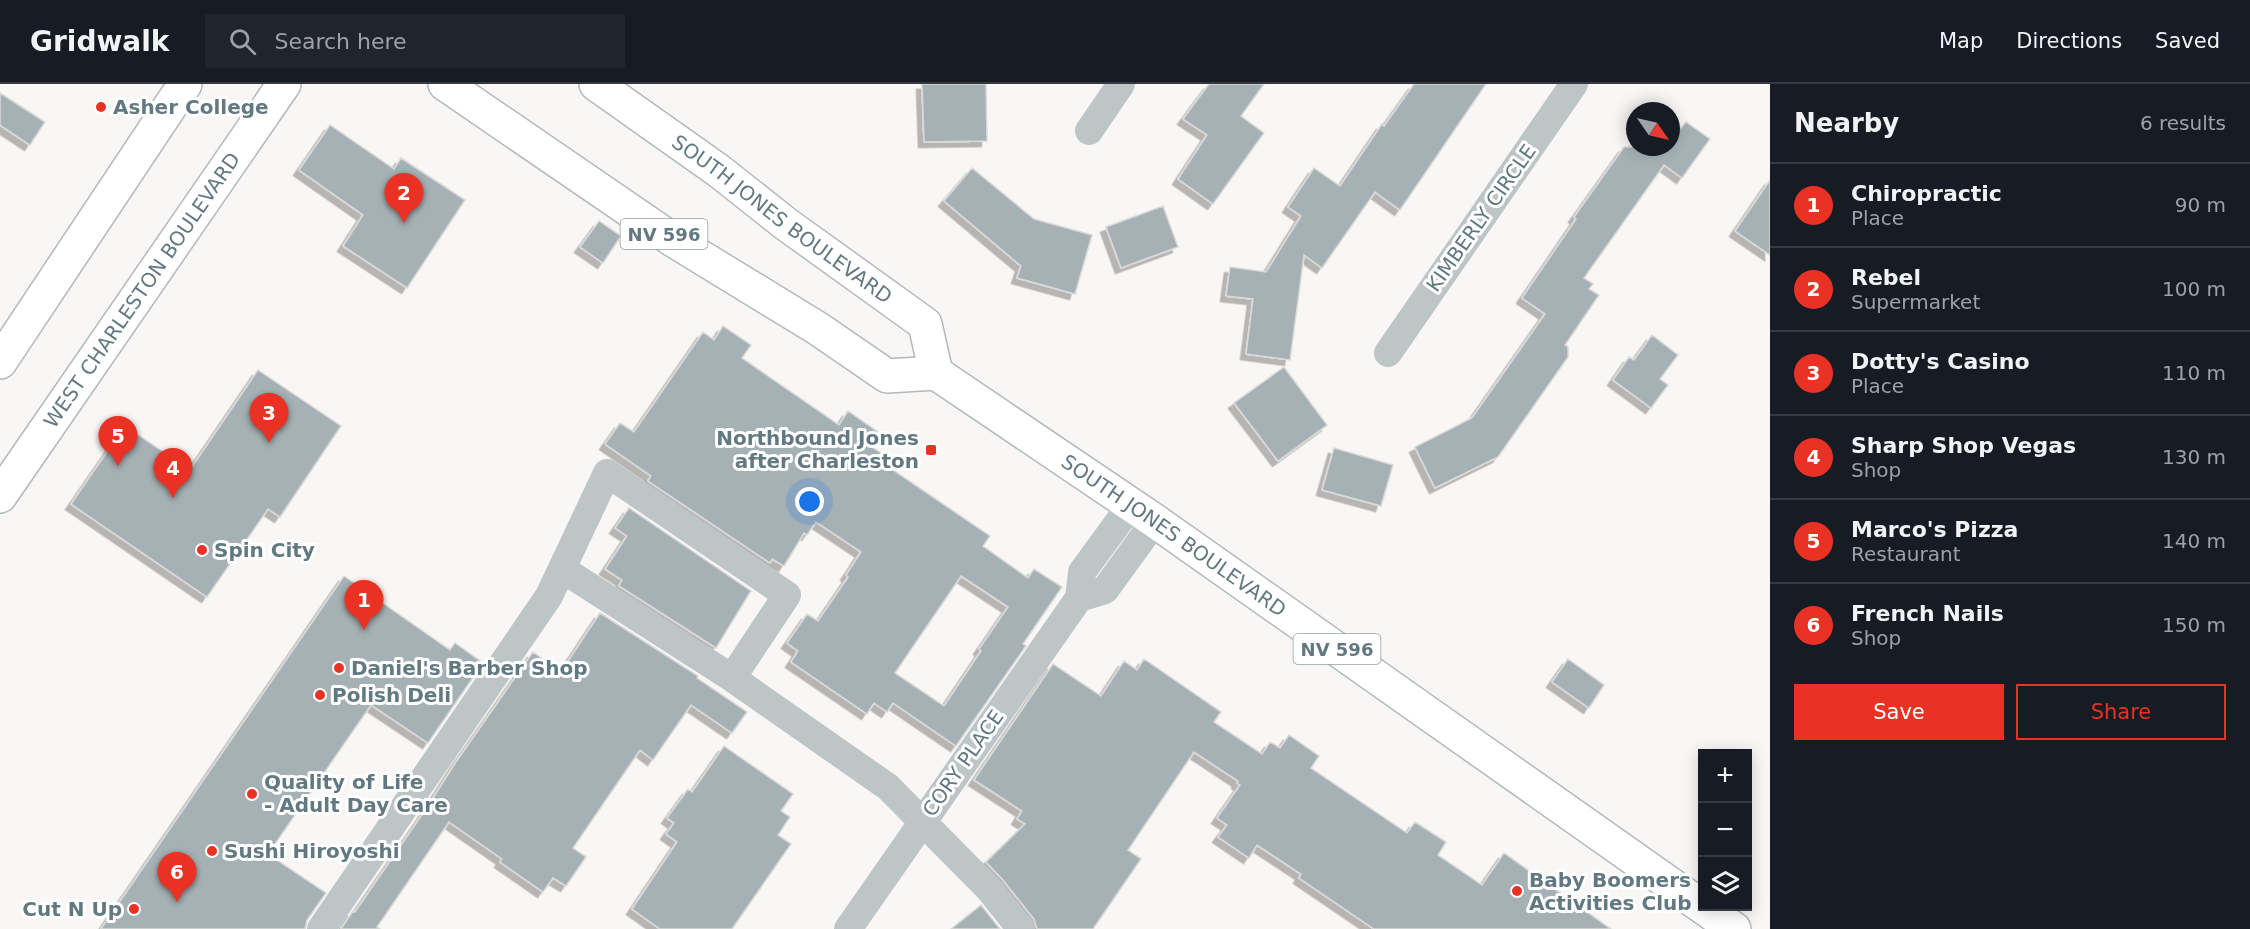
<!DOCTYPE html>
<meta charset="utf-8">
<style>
body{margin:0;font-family:"DejaVu Sans",sans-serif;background:#20242c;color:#f1f3f6}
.controls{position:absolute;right:18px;bottom:18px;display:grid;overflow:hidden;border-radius:0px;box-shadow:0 3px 15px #0003}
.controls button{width:54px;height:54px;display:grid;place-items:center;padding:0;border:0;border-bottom:2px solid #363941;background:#171b24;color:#f1f3f6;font:30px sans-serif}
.compass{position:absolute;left:1626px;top:18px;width:54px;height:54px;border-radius:50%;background:#171b24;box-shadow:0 3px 15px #0003;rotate:124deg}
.you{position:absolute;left:810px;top:418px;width:21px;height:21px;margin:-15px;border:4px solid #fff;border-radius:50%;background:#1a73e8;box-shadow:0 0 0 9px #1a73e833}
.badge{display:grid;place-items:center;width:39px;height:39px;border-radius:50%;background:#e93224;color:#fff;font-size:20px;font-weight:700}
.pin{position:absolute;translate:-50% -50px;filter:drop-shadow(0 2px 3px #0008)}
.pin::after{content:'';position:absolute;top:32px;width:21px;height:18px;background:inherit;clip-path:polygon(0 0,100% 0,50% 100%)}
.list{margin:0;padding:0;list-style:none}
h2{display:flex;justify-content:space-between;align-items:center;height:78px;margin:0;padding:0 24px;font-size:26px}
h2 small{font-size:20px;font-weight:400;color:#9ea1a6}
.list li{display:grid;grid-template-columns:39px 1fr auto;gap:18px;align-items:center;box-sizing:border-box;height:84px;padding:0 24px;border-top:2px solid #363941}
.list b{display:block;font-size:22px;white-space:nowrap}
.list p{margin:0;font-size:20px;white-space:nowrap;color:#9ea1a6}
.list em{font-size:20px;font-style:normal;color:#9ea1a6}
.actions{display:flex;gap:12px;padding:18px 24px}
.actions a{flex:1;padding:14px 0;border:2px solid #e93224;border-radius:0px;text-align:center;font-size:21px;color:#e93224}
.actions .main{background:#e93224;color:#fff}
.icon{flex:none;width:33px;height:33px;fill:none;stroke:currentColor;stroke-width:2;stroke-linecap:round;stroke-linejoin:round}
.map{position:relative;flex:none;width:1770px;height:845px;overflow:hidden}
header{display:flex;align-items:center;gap:36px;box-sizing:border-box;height:84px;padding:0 30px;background:#171b24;border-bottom:2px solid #363941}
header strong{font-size:28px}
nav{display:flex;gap:33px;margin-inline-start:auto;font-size:21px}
.search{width:420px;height:54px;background:#20242c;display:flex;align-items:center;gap:15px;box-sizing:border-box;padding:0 21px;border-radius:0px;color:#9ea1a6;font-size:22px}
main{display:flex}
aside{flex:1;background:#171b24}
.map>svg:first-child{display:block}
.building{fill:#a5b1b5;stroke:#dad9d7;stroke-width:1.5;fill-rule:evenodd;filter:url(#shadow)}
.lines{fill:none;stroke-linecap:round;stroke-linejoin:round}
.primary-casing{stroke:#b2b9bc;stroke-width:36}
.minor{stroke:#bec5c7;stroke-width:28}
.primary{stroke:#fff;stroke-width:33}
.poi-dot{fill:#e93224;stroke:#fff;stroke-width:2}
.labels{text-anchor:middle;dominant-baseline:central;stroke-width:6;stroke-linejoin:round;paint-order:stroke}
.shield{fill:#fff;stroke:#91a1a7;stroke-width:1.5}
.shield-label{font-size:18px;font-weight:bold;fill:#627981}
.poi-label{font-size:20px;font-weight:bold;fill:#627981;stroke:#fff;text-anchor:start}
.street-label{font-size:20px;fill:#627981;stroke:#fff}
</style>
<header>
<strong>Gridwalk</strong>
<div class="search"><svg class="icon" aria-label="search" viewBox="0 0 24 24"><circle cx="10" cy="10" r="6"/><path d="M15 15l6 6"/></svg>Search here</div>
<nav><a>Map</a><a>Directions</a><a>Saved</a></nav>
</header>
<main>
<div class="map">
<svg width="1770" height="845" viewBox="0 0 1770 845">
<defs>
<filter id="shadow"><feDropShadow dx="-5.5" dy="5.5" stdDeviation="0" flood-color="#0004"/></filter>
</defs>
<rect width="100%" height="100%" fill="#f8f7f5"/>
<!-- building -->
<path class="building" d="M922,0H986L987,57L924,58Z
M1209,0H1264L1241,32L1264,49L1213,120L1178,95L1207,51L1183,35Z
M1414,0H1486L1400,126L1375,108L1322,184L1304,171L1290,276L1246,270L1253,215L1226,212L1230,183L1266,188L1301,132L1288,123L1314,84L1340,102L1382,40L1384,42Z
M0,9L45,38L30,61L0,41Z
M1671,37L1681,44L1686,38L1710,55L1682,94L1664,81L1584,194L1593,200L1589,205L1599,211L1565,261L1568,263V273L1498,373L1435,404L1415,363L1472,334L1545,230L1522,214L1576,135L1574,133L1624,63H1631L1635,57V63H1671Z
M330,41L394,85L401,74L465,116L407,204L343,162L363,131L299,86Z
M972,84L1034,135L1092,151L1075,210L1017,194L1021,182L944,117Z
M1770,96V171L1735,147Z
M1163,122L1178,163L1121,184L1106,143Z
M599,137L621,152L603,179L580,163Z
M723,242L751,261L742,274L839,341L848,327L878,348L869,361L881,369L877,375L990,452L983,462L1028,494L1034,485L1062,503L1023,560L1026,562L956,662L893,619L887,628L874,619L867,630L791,578L798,567L787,559L807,530L818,537L848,493L846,491L861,468L816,438L807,451L804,449L784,482L772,475L770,479L648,397L651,392L605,360L620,339L634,348L703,248L714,256ZM961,492L1008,523L979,565L981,567L944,622L895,589Z
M1652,251L1678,271L1660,295L1668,301L1651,324L1613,296L1629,273L1634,276Z
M1284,283L1327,341L1278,377L1234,319Z
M258,286L341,342L280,433L268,425L207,513L71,420L125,342L190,386Z
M1334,364L1393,381L1381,422L1322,406Z
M629,424L751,507L716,564L619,502L622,496L605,485L627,452L615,444Z
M344,492L450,566L455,559L483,579L428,659L371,621L268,770L326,809L307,836L305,845H101Z
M600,529L698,592L697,594L747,628L732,649L691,621L653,676L640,666L573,764L586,773L566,802L553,794L543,808L500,778L502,775L449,738L377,843L380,845H341L353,827L355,828L426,725L456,678L533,568L561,588Z
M1144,575L1221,628L1214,638L1262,670L1270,658L1280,664L1289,651L1319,672L1311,684L1407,749L1415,738L1446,758L1438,771L1482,801L1504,769L1611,845H1374L1299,794L1301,790L1257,761L1249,774L1218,753L1227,741L1217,734L1240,701L1237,699L1238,697L1194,668L1128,766L1141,775L1093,845H1037L1034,835L1003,796L986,778L1025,740L1017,735L1022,727L974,696L1053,580L1101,612L1124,577L1137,586Z
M1568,575L1604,601L1589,624L1552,598Z
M724,662L793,710L781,727L790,733L778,751L791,760L732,845H660L632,825L677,758L666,750L674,739L667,734L688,705L692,708Z
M981,821L1000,845H951Z"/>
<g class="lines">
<!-- primary casing -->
<g class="primary-casing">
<g id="primary">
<path id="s1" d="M445,0L673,156L817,244L887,292L936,289L1155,437L1734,845"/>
<path id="s2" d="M596,0L719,87L786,140L925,240L936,289"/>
<path d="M0,278L185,0"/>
<path id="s3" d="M0,412L284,0"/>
</g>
</g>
<!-- minor -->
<path class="minor" d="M1089,47L1121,0
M1388,269L1574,0
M562,485L732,594L888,703L990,806L1021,845
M1079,514L1105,506L1155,437
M321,845L549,512L607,389L787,511L732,594
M848,845L1079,514L1082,488L1131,421"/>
<!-- primary -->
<use href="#primary" class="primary"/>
</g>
<!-- markers -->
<g class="poi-dot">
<circle cx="101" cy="23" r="6"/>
<rect x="925" y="360" width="12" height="12" rx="3"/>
<circle cx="202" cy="466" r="6"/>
<circle cx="339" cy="584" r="6"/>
<circle cx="320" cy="611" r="6"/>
<circle cx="252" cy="710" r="6"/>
<circle cx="212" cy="767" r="6"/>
<circle cx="1517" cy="807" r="6"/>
<circle cx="134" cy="825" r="6"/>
</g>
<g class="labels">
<!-- shield labels -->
<g class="shield">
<rect x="620.5" y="135" width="87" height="30" rx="4.5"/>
<rect x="1293.5" y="550" width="87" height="30" rx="4.5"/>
</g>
<g class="shield-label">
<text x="664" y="150">NV 596</text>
<text x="1337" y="565">NV 596</text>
</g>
<!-- poi labels -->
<g class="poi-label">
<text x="113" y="23">Asher College</text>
<text x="919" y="354" text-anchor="end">Northbound Jones<tspan x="919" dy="23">after Charleston</tspan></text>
<text x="214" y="466">Spin City</text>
<text x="351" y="584">Daniel's Barber Shop</text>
<text x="332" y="611">Polish Deli</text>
<text x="264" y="698">Quality of Life<tspan x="264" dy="23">- Adult Day Care</tspan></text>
<text x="224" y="767">Sushi Hiroyoshi</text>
<text x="1529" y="796">Baby Boomers<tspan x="1529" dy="23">Activities Club</tspan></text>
<text x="122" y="825" text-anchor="end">Cut N Up</text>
</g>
<!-- street labels -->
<g class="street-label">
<text stroke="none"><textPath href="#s2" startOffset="230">SOUTH JONES BOULEVARD</textPath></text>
<text transform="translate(1481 134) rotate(-55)">KIMBERLY CIRCLE</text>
<text stroke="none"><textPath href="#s3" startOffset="250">WEST CHARLESTON BOULEVARD</textPath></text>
<text stroke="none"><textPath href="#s1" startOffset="867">SOUTH JONES BOULEVARD</textPath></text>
<text transform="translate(963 679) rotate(-55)">CORY PLACE</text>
</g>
</g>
</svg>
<div class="controls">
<button>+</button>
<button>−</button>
<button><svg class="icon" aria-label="layers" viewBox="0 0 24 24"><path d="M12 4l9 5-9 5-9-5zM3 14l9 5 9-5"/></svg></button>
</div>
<svg class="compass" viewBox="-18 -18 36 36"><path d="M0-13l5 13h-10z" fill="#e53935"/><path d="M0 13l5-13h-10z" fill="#9ea1a6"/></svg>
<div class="you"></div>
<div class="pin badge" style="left:364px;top:546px">1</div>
<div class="pin badge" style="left:404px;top:139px">2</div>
<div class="pin badge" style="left:269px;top:359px">3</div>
<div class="pin badge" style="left:173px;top:414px">4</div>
<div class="pin badge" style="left:118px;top:382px">5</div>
<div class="pin badge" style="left:177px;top:818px">6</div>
</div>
<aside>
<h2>Nearby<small>6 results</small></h2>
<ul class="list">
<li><span class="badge">1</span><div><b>Chiropractic</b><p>Place</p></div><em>90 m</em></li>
<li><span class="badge">2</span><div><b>Rebel</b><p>Supermarket</p></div><em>100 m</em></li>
<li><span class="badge">3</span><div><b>Dotty's Casino</b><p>Place</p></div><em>110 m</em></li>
<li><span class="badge">4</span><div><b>Sharp Shop Vegas</b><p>Shop</p></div><em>130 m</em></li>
<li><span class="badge">5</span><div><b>Marco's Pizza</b><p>Restaurant</p></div><em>140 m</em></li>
<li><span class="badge">6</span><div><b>French Nails</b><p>Shop</p></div><em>150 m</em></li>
</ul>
<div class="actions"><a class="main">Save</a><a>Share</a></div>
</aside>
</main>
